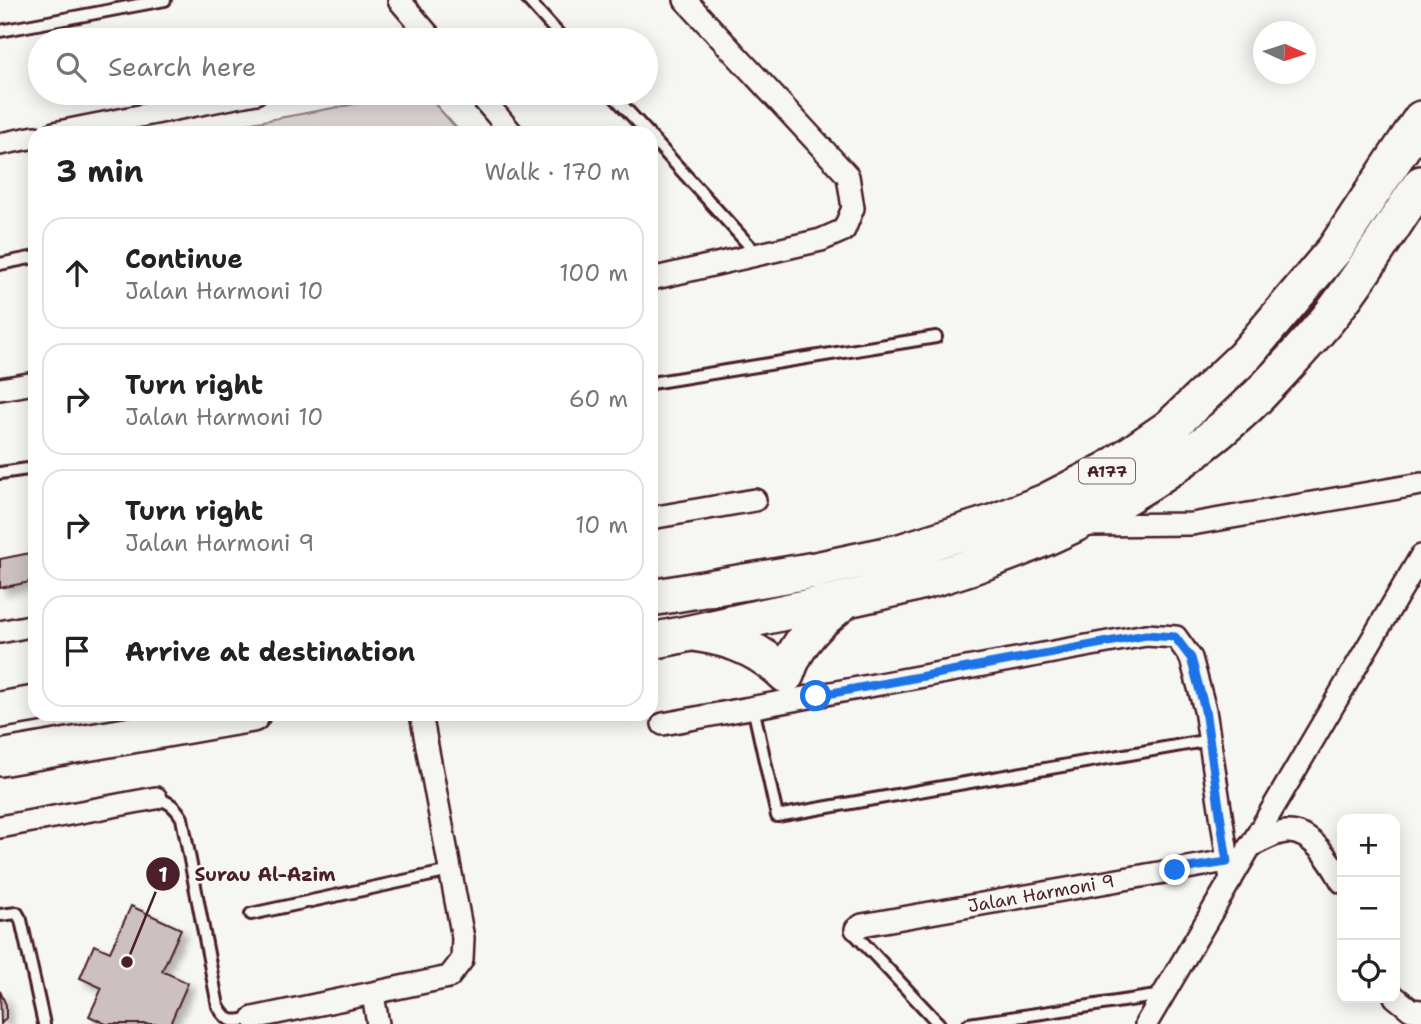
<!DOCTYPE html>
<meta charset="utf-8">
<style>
body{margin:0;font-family:"Shantell Sans",sans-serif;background:#f2f2f2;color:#222}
.controls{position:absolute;right:21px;bottom:21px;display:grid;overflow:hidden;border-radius:14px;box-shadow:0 4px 18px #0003}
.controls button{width:63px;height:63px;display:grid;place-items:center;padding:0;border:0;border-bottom:2px solid #e0e0e0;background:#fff;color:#222;font:35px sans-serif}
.compass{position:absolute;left:1253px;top:21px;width:63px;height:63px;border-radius:50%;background:#fff;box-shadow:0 4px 18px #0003;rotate:93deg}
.stop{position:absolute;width:21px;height:21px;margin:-16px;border:5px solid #1a73e8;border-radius:50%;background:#fff}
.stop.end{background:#1a73e8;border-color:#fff;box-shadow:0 2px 7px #0008}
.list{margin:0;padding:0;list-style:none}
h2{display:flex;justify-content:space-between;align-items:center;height:91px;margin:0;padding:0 28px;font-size:30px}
h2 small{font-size:23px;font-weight:400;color:#767676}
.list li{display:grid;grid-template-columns:46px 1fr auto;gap:21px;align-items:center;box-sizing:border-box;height:112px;margin:0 14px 14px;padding:0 14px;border:2px solid #e0e0e0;border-radius:21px}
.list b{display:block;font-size:26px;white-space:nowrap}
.list p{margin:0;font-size:23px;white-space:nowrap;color:#767676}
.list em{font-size:23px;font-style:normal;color:#767676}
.icon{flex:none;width:38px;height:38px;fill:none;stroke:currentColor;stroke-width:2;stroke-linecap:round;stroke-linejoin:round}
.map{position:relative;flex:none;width:1421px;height:1024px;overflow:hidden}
.search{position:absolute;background:#fff;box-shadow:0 4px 18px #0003;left:28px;top:28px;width:630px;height:77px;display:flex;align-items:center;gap:18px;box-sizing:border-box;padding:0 24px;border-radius:38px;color:#767676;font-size:26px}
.panel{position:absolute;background:#fff;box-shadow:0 4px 18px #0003;left:28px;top:126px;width:630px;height:595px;border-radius:21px}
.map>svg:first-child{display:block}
.green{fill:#ddd6d5;stroke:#947a80;stroke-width:2}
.building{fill:#ccc1c0;stroke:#4a1f2b;stroke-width:2;filter:url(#shadow)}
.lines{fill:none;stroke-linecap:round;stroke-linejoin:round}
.service-casing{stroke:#4a1f2b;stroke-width:16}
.minor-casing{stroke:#4a1f2b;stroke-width:26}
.trunk-casing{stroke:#4a1f2b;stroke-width:40}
.service{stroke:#f6f6f2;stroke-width:10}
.minor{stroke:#f6f6f2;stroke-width:21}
.trunk{stroke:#f6f6f2;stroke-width:35}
.route{stroke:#1a73e8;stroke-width:9}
.labels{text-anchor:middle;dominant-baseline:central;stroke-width:5;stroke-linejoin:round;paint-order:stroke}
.shield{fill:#f6f6f2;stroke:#7e6067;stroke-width:2}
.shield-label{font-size:16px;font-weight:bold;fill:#4a1f2b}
.street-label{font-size:18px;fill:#4a1f2b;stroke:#f6f6f2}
.leader{fill:none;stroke:#4a1f2b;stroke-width:2.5}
.callout-dot{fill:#4a1f2b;stroke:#f6f6f2;stroke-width:2.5}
.mark-label{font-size:21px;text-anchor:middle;font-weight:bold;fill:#fff}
.callout-label{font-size:19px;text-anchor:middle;font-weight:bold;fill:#4a1f2b;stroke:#f6f6f2;stroke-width:5;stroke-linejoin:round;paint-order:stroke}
</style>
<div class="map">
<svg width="1421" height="1024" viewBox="0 0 1421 1024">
<defs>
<filter id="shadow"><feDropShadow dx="6" dy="6" stdDeviation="3.5" flood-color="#0004"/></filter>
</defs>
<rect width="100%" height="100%" fill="#f6f6f2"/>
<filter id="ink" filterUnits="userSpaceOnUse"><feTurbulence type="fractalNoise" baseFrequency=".0143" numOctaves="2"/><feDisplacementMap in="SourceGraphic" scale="14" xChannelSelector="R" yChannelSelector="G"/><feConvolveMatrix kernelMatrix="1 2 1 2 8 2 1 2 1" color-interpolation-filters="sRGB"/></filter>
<g filter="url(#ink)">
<!-- green -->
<path class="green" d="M414,93H425L461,133H198Z"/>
<!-- building -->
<path class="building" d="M35,552V581L0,588V559Z
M131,906L181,929L162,971L188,983L170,1024H106L89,1016L102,988L80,978L94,945L110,952Z
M0,991L6,1005V1018L1,1024Z"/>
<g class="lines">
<!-- service casing -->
<g class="service-casing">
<path id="service" d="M528,0L564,40
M0,31L165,0
M611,93L648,133
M651,137L757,254
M0,264L35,257
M651,383L936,337
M0,473L35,468
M753,707L777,816L1210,740
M156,798C169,802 175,806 182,818L218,1006C228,1024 234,1022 253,1018V1021
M251,914L450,871
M0,915L17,913L21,920L44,1024
M856,929L855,934L939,1024
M969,1024L1163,995"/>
</g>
<!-- minor casing -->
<g class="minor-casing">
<g id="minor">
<path d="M399,0L433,40"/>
<path d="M478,93L512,133"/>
<path d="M54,133L256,93"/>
<path d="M0,144L35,137"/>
<path d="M651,279L821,240L844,230L853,208L848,176L685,0"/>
<path d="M0,389L35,383"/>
<path d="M651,518L755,500"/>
<path d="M1084,525L1192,524L1421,484"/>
<path d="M0,632L35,625"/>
<path d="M663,724L1146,635L1176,637L1191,658L1205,710L1231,880"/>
<path d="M0,827L156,798"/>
<path d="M1249,847C1260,842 1273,833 1286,832C1312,830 1331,862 1342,882"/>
<path id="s1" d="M856,929L862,925L1227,861"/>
<path d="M373,995L378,1024"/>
<path d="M1395,997L1411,1010L1421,1011"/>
<path d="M253,1018L449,977L462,960L463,938L421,714"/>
<path d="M1146,1024L1421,556"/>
</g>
</g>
<!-- trunk casing -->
<g class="trunk-casing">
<path id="trunk" d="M651,598L815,570L900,552L992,523L1045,502L1109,469L1170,427L1244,357L1335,249L1421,119
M699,634C734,639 761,651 786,675C797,640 819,621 846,600
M651,641C695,633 737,622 781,613C822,604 864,596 905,586C1037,552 1163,491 1260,394C1283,370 1306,345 1327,320C1361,278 1390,229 1421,184
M0,710L35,704
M0,758L252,714"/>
</g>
<!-- service -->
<use href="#service" class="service"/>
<!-- minor -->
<use href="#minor" class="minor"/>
<!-- trunk -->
<use href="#trunk" class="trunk"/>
</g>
</g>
<g class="lines" filter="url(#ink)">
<!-- route -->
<path class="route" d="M816,696L1146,635L1175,637L1191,658L1205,710L1227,862L1175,870"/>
</g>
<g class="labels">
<!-- shield labels -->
<rect class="shield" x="1079" y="458.5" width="56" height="25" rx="5"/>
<g class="shield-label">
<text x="1107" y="471">A177</text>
</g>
<!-- street labels -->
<g class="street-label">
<text stroke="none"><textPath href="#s1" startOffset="189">Jalan Harmoni 9</textPath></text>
</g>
</g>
<!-- callouts -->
<path class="leader" d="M127 962L163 874"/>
<g class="callout-dot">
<circle cx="127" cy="962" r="7"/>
<circle cx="163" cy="874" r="18"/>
</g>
<g class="mark-label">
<text x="163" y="882">1</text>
</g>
<g class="callout-label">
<text x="265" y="881">Surau Al-Azim</text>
</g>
</svg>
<div class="controls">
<button>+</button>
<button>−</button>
<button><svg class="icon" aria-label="locate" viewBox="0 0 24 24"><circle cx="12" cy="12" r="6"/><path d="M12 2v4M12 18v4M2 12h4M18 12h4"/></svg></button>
</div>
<svg class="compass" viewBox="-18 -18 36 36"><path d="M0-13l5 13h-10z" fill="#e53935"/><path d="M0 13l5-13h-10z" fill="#767676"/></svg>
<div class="stop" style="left:816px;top:696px"></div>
<div class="stop end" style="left:1175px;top:870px"></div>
<div class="search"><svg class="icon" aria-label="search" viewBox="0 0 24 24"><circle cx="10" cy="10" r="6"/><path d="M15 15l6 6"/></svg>Search here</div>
<section class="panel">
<h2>3 min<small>Walk · 170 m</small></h2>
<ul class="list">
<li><svg class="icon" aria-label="ahead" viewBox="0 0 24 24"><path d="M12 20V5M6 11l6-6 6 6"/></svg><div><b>Continue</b><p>Jalan Harmoni 10</p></div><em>100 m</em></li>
<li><svg class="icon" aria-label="right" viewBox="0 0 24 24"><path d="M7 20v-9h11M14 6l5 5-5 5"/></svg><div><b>Turn right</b><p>Jalan Harmoni 10</p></div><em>60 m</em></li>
<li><svg class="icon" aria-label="right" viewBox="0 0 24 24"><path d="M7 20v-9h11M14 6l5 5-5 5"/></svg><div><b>Turn right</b><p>Jalan Harmoni 9</p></div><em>10 m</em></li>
<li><svg class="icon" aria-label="arrive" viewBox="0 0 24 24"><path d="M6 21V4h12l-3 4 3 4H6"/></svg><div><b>Arrive at destination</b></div></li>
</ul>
</section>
</div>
